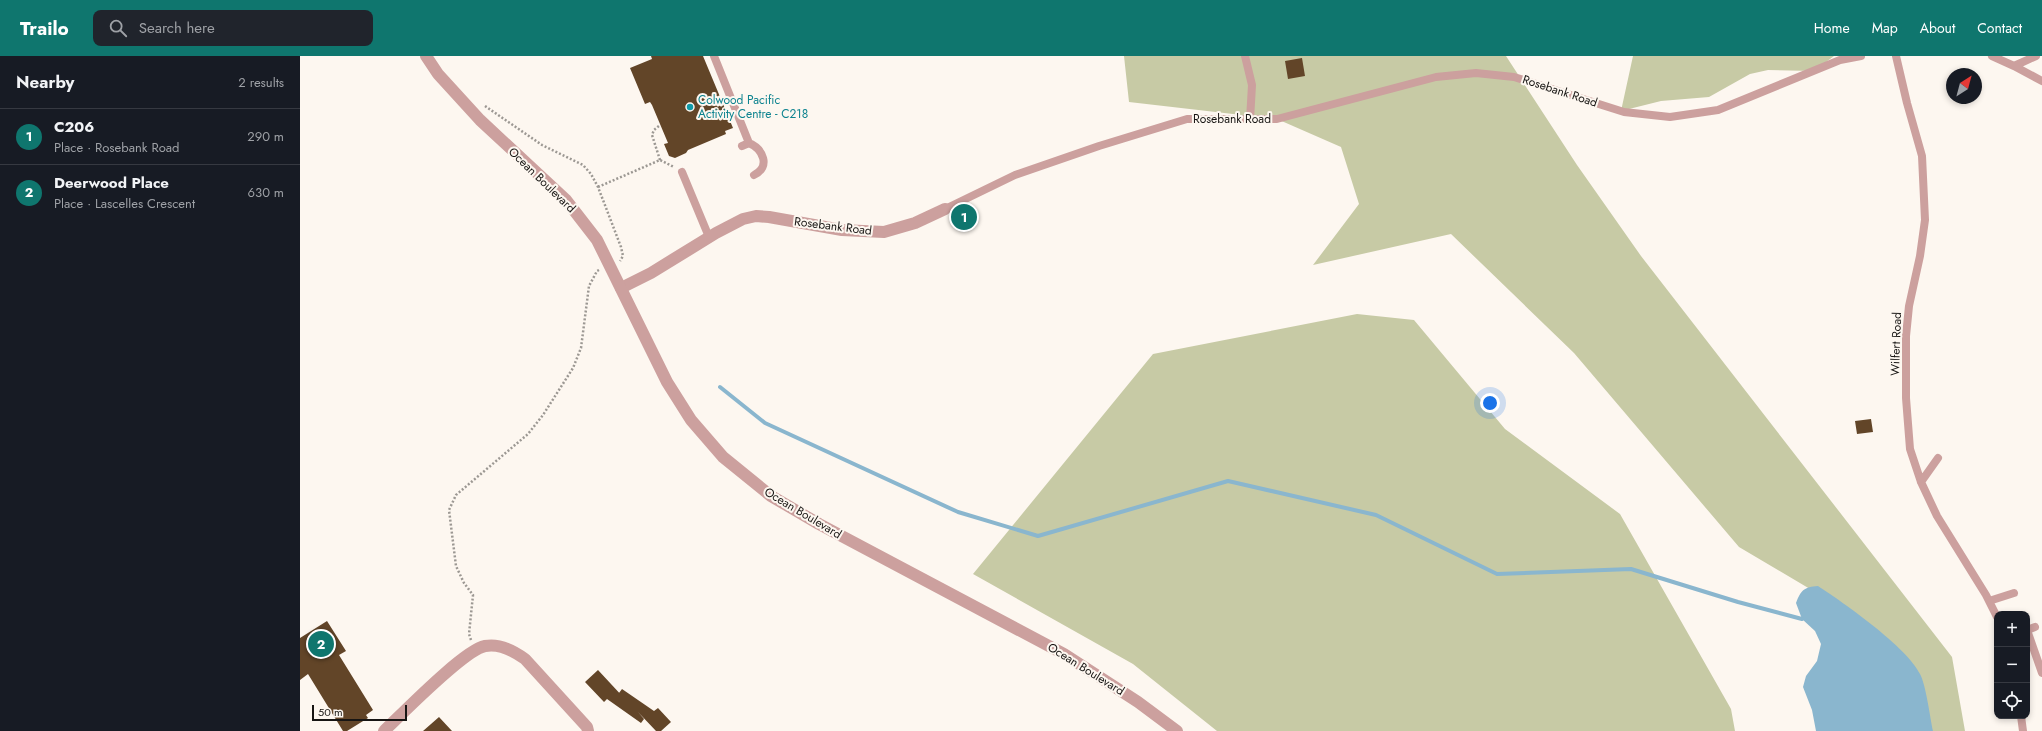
<!DOCTYPE html>
<meta charset="utf-8">
<style>
body{margin:0;font-family:Jost,sans-serif;background:#20242c;color:#f1f3f6}
.controls{position:absolute;right:12px;bottom:12px;display:grid;overflow:hidden;border-radius:8px;box-shadow:0 2px 6px #0003}
.controls button{width:36px;height:36px;display:grid;place-items:center;padding:0;border:0;border-bottom:1px solid #363941;background:#171b24;color:#f1f3f6;font:20px sans-serif}
.compass{position:absolute;left:1646px;top:12px;width:36px;height:36px;border-radius:50%;background:#171b24;box-shadow:0 2px 6px #0003;rotate:36deg}
.scale{position:absolute;left:12px;bottom:10px;width:95px;box-sizing:border-box;padding-left:4px;border:2px solid #171513;border-top:0;font-size:11px;line-height:14px;white-space:nowrap;color:#171513;-webkit-text-stroke:3px #fdf7f0;paint-order:stroke}
.you{position:absolute;left:1190px;top:347px;width:14px;height:14px;margin:-10px;border:3px solid #fff;border-radius:50%;background:#1a73e8;box-shadow:0 0 0 6px #1a73e833}
.badge{display:grid;place-items:center;width:26px;height:26px;border-radius:50%;background:#0f766e;color:#fff;font-size:13px;font-weight:700}
.pin{position:absolute;translate:-50% -50%;border:2px solid #fff;box-shadow:0 1px 4px #0006}
.list{margin:0;padding:0;list-style:none}
h2{display:flex;justify-content:space-between;align-items:center;height:52px;margin:0;padding:0 16px;font-size:17px}
h2 small{font-size:13px;font-weight:400;color:#9ea1a6}
.list li{display:grid;grid-template-columns:26px 1fr auto;gap:12px;align-items:center;box-sizing:border-box;height:56px;padding:0 16px;border-top:1px solid #363941}
.list b{display:block;font-size:15px;white-space:nowrap}
.list p{margin:0;font-size:13px;white-space:nowrap;color:#9ea1a6}
.list em{font-size:13px;font-style:normal;color:#9ea1a6}
.icon{flex:none;width:22px;height:22px;fill:none;stroke:currentColor;stroke-width:2;stroke-linecap:round;stroke-linejoin:round}
.map{position:relative;flex:none;width:1742px;height:675px;overflow:hidden}
header{display:flex;align-items:center;gap:24px;box-sizing:border-box;height:56px;padding:0 20px;background:#0f766e;color:#fff}
header strong{font-size:19px}
nav{display:flex;gap:22px;margin-inline-start:auto;font-size:14px}
.search{width:280px;height:36px;background:#20242c;display:flex;align-items:center;gap:10px;box-sizing:border-box;padding:0 14px;border-radius:8px;color:#9ea1a6;font-size:15px}
main{display:flex}
aside{flex:1;background:#171b24}
.map>svg:first-child{display:block}
.green{fill:#c7caa5}
.water{fill:#8ab6ce}
.lines{fill:none;stroke-linecap:round;stroke-linejoin:round}
.stream{stroke:#8ab6ce;stroke-width:4}
.building{fill:#624528}
.path{stroke:#9c9893;stroke-width:2.5;stroke-dasharray:2 2;stroke-linecap:butt}
.service{stroke:#cca09e;stroke-width:8}
.minor{stroke:#cca09e;stroke-width:12}
.tertiary{stroke:#cca09e;stroke-width:12}
.culture-dot{fill:#0f9aa8;stroke:#fdf7f0;stroke-width:1.5}
.labels{text-anchor:middle;dominant-baseline:central;stroke-width:4;stroke-linejoin:round;paint-order:stroke}
.street-label{font-size:12px;fill:#171513;stroke:#fdf7f0}
.culture-label{font-size:12px;fill:#0d838f;stroke:#fdf7f0;text-anchor:start}
</style>
<header>
<strong>Trailo</strong>
<div class="search"><svg class="icon" aria-label="search" viewBox="0 0 24 24"><circle cx="10" cy="10" r="6"/><path d="M15 15l6 6"/></svg>Search here</div>
<nav><a>Home</a><a>Map</a><a>About</a><a>Contact</a></nav>
</header>
<main>
<aside>
<h2>Nearby<small>2 results</small></h2>
<ul class="list">
<li><span class="badge">1</span><div><b>C206</b><p>Place · Rosebank Road</p></div><em>290 m</em></li>
<li><span class="badge">2</span><div><b>Deerwood Place</b><p>Place · Lascelles Crescent</p></div><em>630 m</em></li>
</ul>
</aside>
<div class="map">
<svg width="1742" height="675" viewBox="0 0 1742 675">
<rect width="100%" height="100%" fill="#fdf7f0"/>
<!-- green -->
<path class="green" d="M824,0H1206L1277,109L1341,200L1652,601L1665,675H1631L1569,568L1439,491L1274,297L1151,178L1013,209L1059,148L1041,91L977,63L829,46Z
M1333,0H1534L1514,15L1468,14L1450,18L1409,41L1361,45L1321,55Z
M1057,258L1114,264L1205,373L1320,458L1431,653L1435,675H917L833,608L673,518L853,298Z"/>
<!-- water -->
<path class="water" d="M1518,530C1544,547 1607,591 1620,618C1626,629 1630,661 1633,675H1516L1512,654L1503,631L1506,620L1517,605L1521,588L1515,575L1502,563L1496,547C1501,534 1504,531 1518,530Z"/>
<g class="lines">
<!-- stream -->
<path class="stream" d="M420,331L465,367L658,456L738,480L928,425L1076,459L1197,518L1331,513L1438,546L1502,563"/>
</g>
<!-- building -->
<path class="building" d="M351,0H403L433,72L425,75L426,78L388,94L386,97L375,102L369,100L364,88L368,87L352,49L350,46L345,48L330,12L352,3Z
M1002,2L1005,20L988,23L985,5Z
M1571,363L1573,376L1557,378L1555,365Z
M27,565L46,595L39,599L73,654L66,659L68,662L47,675H43L8,618L0,624V582Z
M298,614L324,642L319,637L322,633L354,655L358,652L371,666L361,675H356L338,656L344,663L341,667L307,643L304,646L285,626Z
M139,661L152,675H123Z"/>
<g class="lines">
<!-- path -->
<path class="path" d="M185,50L242,89L283,109L291,118L298,131L321,191L323,200L320,205
M360,104L352,79L354,74L360,69
M298,131L360,104L374,111
M171,584L169,578L173,539L164,527L156,510L149,454L156,439L228,378L243,359L273,312L281,292L289,230L297,215L299,214"/>
<!-- service -->
<path class="service" d="M414,0L449,87
M945,0L952,29L950,64
M1596,0L1607,47L1622,100L1625,164L1620,200L1609,250L1606,280V342L1610,393L1621,426L1637,460L1686,539L1697,561
M1692,0L1714,10L1736,0
M1714,10L1742,25
M442,90L449,87C463,93 471,111 454,119
M382,116L409,181
M645,153L715,119L799,90L887,63H977L1136,21L1176,17L1214,21L1324,56L1370,61L1418,54L1540,4L1561,0
M1621,426L1638,402
M1689,545L1714,537
M1727,574L1742,617
M1727,574L1735,571
M1721,660L1723,675"/>
<!-- minor -->
<path class="minor" d="M321,232L351,217L416,177L443,163L456,160L469,161L542,174L584,176L615,167L645,153
M84,675C103,657 164,594 185,590C200,587 214,595 225,603L287,671L288,675"/>
<!-- tertiary -->
<path class="tertiary" d="M126,0L138,18L180,64L266,144L297,184L367,326L391,364L423,401L471,440L519,468L764,598L838,646L877,675"/>
</g>
<!-- markers -->
<circle class="culture-dot" cx="390" cy="51" r="4"/>
<g class="labels">
<!-- street labels -->
<g class="street-label">
<text transform="translate(1260 35) rotate(18)">Rosebank Road</text>
<text x="932" y="63">Rosebank Road</text>
<text transform="translate(242 124) rotate(44)">Ocean Boulevard</text>
<text transform="translate(533 170) rotate(7)">Rosebank Road</text>
<text transform="translate(1596 288) rotate(-88)">Wilfert Road</text>
<text transform="translate(503 457) rotate(31)">Ocean Boulevard</text>
<text transform="translate(786 613) rotate(32)">Ocean Boulevard</text>
</g>
<!-- culture labels -->
<g class="culture-label">
<text x="398" y="44">Colwood Pacific<tspan x="398" dy="14">Activity Centre - C218</tspan></text>
</g>
</g>
</svg>
<div class="controls">
<button>+</button>
<button>−</button>
<button><svg class="icon" aria-label="locate" viewBox="0 0 24 24"><circle cx="12" cy="12" r="6"/><path d="M12 2v4M12 18v4M2 12h4M18 12h4"/></svg></button>
</div>
<svg class="compass" viewBox="-18 -18 36 36"><path d="M0-13l5 13h-10z" fill="#e53935"/><path d="M0 13l5-13h-10z" fill="#9ea1a6"/></svg>
<div class="scale">50 m</div>
<div class="you"></div>
<div class="pin badge" style="left:664px;top:161px">1</div>
<div class="pin badge" style="left:21px;top:588px">2</div>
</div>
</main>
